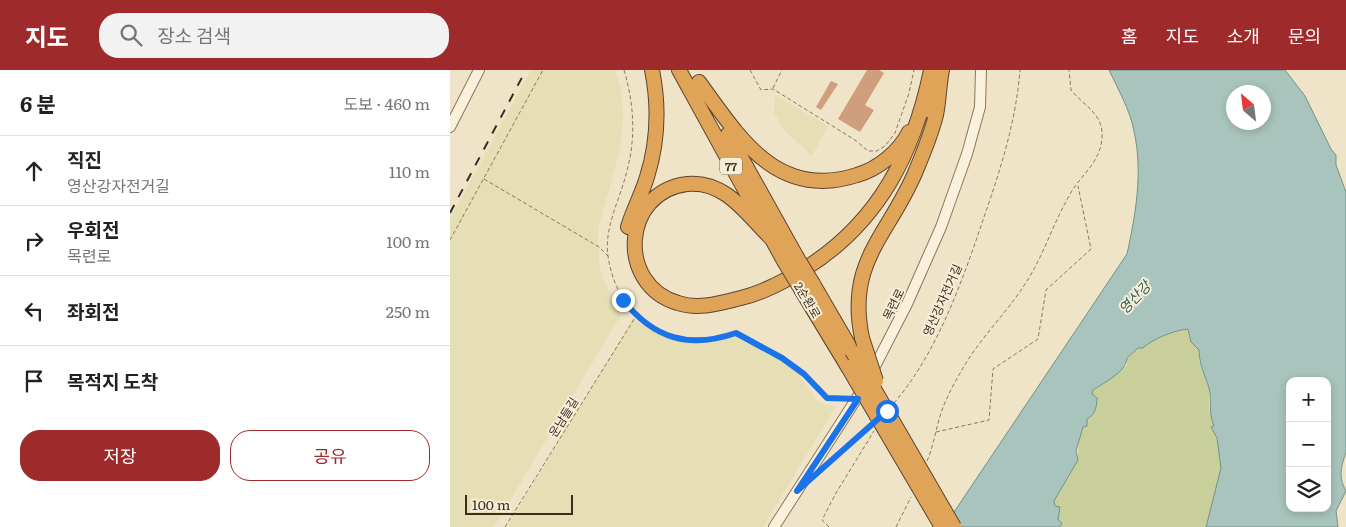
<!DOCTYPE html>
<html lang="ko">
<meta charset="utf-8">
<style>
body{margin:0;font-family:Literata,"Noto Sans KR",serif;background:#f2f2f2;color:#222}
.controls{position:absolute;right:15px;bottom:15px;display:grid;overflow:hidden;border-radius:10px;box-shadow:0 2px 8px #0003}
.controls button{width:45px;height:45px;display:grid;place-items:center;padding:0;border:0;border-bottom:1px solid #e0e0e0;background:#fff;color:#222;font:25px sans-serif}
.compass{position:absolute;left:776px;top:15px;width:45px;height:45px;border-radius:50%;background:#fff;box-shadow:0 2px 8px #0003;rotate:332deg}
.scale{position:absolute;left:15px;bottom:12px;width:108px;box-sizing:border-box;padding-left:5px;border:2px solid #3d2e20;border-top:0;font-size:14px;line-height:18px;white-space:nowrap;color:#3d2e20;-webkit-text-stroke:4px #f7eed8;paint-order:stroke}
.stop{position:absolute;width:15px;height:15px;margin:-11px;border:4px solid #1a73e8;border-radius:50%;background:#fff}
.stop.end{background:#1a73e8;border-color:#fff;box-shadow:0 1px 5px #0008}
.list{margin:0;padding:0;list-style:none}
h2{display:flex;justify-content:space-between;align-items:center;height:65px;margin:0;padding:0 20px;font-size:21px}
h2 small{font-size:16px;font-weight:400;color:#767676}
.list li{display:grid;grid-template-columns:32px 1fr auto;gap:15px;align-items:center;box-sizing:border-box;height:70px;padding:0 20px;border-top:1px solid #e0e0e0}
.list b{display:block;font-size:19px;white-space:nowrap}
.list p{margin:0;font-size:16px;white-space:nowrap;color:#767676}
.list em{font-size:16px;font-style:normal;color:#767676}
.actions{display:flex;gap:10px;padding:15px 20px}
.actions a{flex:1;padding:11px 0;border:1px solid #9e2a2b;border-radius:20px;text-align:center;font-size:18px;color:#9e2a2b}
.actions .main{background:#9e2a2b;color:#fff}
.icon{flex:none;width:28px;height:28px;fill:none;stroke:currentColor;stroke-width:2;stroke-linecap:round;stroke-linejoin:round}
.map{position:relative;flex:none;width:896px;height:457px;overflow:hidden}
header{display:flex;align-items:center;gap:30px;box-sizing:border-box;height:70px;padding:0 25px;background:#9e2a2b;color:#fff}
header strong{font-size:24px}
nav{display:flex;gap:28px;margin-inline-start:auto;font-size:18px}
.search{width:350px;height:45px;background:#f2f2f2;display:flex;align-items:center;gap:12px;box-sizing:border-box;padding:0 18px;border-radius:20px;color:#767676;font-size:19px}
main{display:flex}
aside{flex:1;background:#fff}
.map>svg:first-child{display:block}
.farmland{fill:#e6deb5}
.green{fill:#c9cf9b}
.water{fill:#a9c4bc;stroke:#6f938a;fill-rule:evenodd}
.building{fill:#cf9f7d}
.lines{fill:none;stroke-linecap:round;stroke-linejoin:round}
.minor-casing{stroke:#8d765c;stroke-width:12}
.highway-casing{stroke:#5b4430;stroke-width:16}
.path{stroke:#8d765c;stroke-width:1;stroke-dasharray:4 2.5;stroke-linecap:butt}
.minor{stroke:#faf1dc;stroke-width:10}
.highway{stroke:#e0a458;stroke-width:14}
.rail{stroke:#3d2e20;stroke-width:2;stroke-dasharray:9 9;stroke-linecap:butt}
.highway-bridge-casing{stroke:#5b4430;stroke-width:16;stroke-linecap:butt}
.highway-bridge{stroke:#e0a458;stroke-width:14}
.route{stroke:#1a73e8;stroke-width:6}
.labels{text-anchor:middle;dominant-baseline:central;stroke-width:4;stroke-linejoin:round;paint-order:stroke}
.shield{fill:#f7eed8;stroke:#756857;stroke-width:1}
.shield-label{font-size:11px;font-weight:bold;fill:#3d2e20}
.street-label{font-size:12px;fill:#3d2e20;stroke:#f7eed8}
.water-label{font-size:14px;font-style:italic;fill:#2f5d5a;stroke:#f7eed8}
</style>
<header>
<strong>지도</strong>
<div class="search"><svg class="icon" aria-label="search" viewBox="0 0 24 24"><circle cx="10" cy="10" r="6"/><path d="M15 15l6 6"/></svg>장소 검색</div>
<nav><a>홈</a><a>지도</a><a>소개</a><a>문의</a></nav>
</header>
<main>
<aside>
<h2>6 분<small>도보 · 460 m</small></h2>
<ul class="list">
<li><svg class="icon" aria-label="ahead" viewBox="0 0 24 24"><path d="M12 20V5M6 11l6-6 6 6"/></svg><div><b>직진</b><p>영산강자전거길</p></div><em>110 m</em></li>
<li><svg class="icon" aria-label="right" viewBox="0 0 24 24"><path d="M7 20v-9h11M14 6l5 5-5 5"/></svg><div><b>우회전</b><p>목련로</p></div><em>100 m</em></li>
<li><svg class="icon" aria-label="left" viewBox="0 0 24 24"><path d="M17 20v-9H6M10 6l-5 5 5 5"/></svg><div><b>좌회전</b></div><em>250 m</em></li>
<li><svg class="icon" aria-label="arrive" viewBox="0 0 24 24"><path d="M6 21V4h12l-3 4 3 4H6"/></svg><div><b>목적지 도착</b></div></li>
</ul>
<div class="actions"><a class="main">저장</a><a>공유</a></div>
</aside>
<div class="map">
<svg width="896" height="457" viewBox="0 0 896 457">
<rect width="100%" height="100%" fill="#f0e4c8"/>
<!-- farmland -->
<path class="farmland" d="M81,0H165L171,19L173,46L171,76L148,159L149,191L152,207L171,245L44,457H0V149Z
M325,25L378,56L362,86L335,61L324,43Z
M183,249L221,269L242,272L280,266L292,267L334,291L346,300L369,333L386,336L313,457H57Z"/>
<!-- green -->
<path class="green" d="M739,259V267L749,280V290L759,319V338L764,356L761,357L767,368L771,398L756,457H610L612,453L608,450L604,432L628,390C627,378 630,363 636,352C640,343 647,339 647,328L642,324L643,320L677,295V288L689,278H693C702,269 725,260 739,259Z"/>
<!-- water -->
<path class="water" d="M659,0H835L855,26L881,79L886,85V95L896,122V382C891,397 888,407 896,421L886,441L888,457H756L771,398L767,368L761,357L764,356C758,341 762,330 759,318C755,305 749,294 749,280L741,272L738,259C725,260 702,269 693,278H688L677,288C676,302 655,312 643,320L642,324L647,328C647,336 645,345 637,349V356L633,357L626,381L628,390L604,431L605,436L610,437L608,450L612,453L610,457H494L677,184C686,143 693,102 684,61C680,40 668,19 659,0ZM784,22H814V52H784ZM840,311H877V438H840Z"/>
<!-- building -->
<path class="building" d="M417,0H429L434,3L415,35L424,40L410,62L388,49Z
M381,11L388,14L371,40L366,37Z"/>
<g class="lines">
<!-- minor casing -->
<g class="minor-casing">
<path id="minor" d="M0,57L29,0
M421,304L457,234L491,157L517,84L530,37L531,0
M324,457L414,317"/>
</g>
<!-- highway casing -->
<g class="highway-casing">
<path id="highway" d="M229,0L334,191
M249,12C289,67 327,131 407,105C428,99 449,82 459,62
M480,41L489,15
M278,64L346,186
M178,157C183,140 192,124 197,107C208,72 209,35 202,0
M322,169C297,145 276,110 237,114C172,122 166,215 228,233C249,240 270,233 291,228C315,222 335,211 356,198C429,152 464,83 481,0
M363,214L402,281
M352,221L398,297
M412,268C396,192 438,166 465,103C473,84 481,65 486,45C489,31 489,15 492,0"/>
</g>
<!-- path -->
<path class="path" d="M174,0C185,37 186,72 175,108C168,133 154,160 158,186C168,253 224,285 286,263L332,289L354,304L377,328L395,330
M300,0L311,20L323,19L405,70L418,81H427L435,76L445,63L459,23L464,0
M323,18L332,0
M34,109L149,177L158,186
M0,170L93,0
M444,333C487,283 512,212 533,150C550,101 566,52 570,0
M486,362L539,350L543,299L588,269L596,220L641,179L628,116
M477,391C484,375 486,357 492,340C498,324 507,308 516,293C534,264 559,240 577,211C594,184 603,154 619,126C630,105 650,94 652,68C654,44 634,36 621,20L619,0
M373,397L421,355
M55,457L186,246
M379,457L372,450L386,423L424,361
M446,457L461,427"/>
<!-- minor -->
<use href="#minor" class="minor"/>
<!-- highway -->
<use href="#highway" class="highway"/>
<!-- rail -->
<path class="rail" d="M0,143L76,0"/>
<!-- highway-bridge casing -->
<g class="highway-bridge-casing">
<path id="highway-bridge" d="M346,186L363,214
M334,191L352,221
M412,268L426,311
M402,281L504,457
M398,297L492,457"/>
</g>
<!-- highway-bridge -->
<use href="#highway-bridge" class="highway-bridge"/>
</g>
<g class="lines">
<!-- route -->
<path class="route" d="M173,230C204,269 239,279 286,263L332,288L354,304L377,328L408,329L347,421L437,341"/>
</g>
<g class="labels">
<!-- shield labels -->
<rect class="shield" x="270" y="87.5" width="22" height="17" rx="4"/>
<g class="shield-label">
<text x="281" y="96">77</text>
</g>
<!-- street labels -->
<g class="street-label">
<text transform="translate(358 230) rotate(59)">2순환로</text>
<text transform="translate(492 230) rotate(-66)">영산강자전거길</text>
<text transform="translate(443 234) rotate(-64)">목련로</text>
<text transform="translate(113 347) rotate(-58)">운남들길</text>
</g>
<!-- water labels -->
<g class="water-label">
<text transform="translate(684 227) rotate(-46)">영산강</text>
</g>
</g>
</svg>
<div class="controls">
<button>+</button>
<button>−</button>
<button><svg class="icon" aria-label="layers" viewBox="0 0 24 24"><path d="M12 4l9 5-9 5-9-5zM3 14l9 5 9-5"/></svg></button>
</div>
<svg class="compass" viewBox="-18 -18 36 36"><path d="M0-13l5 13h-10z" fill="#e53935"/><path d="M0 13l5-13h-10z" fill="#767676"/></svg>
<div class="scale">100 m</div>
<div class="stop" style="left:437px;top:341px"></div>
<div class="stop end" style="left:173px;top:230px"></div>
</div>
</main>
